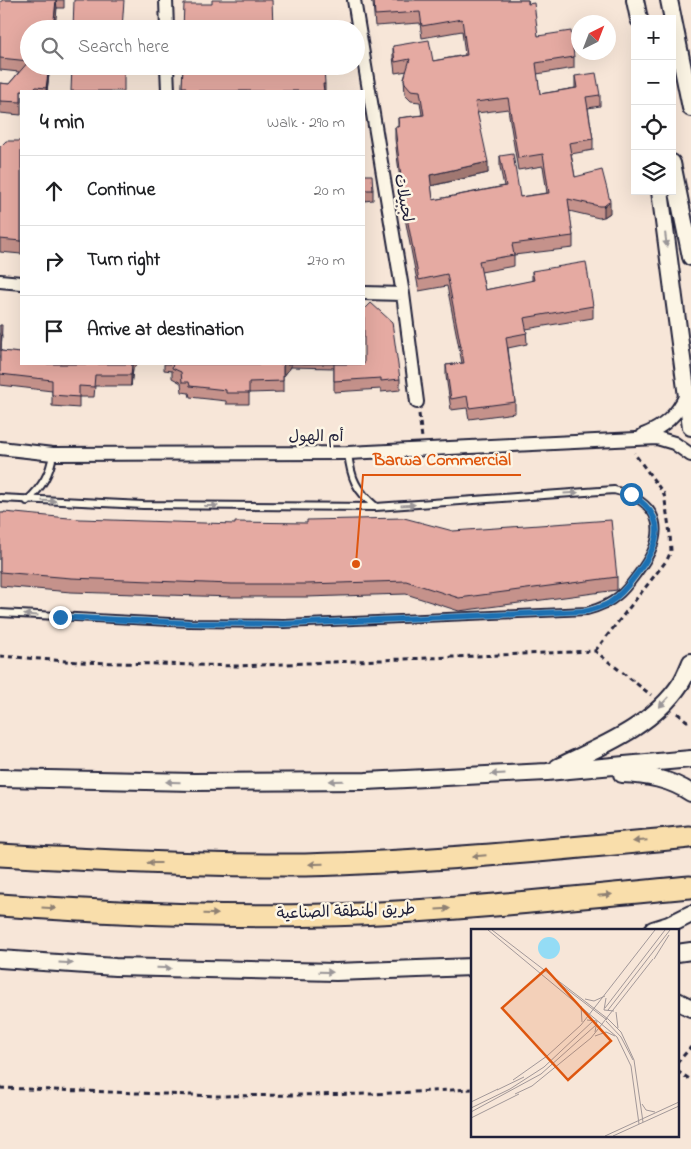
<!DOCTYPE html>
<meta charset="utf-8">
<style>
body{margin:0;font-family:"Indie Flower","Playpen Sans Arabic",sans-serif;background:#f2f2f2;color:#202124}
.controls{position:absolute;right:15px;top:15px;display:grid;overflow:hidden;border-radius:0px;box-shadow:0 5px 20px #0002}
.controls button{width:45px;height:45px;display:grid;place-items:center;padding:0;border:0;border-bottom:1px solid #e0e0e0;background:#fff;color:#202124;font:25px sans-serif}
.compass{position:absolute;left:571px;top:15px;width:45px;height:45px;border-radius:50%;background:#fff;box-shadow:0 5px 20px #0002;rotate:42deg}
.stop{position:absolute;width:15px;height:15px;margin:-11px;border:4px solid #1f6fb2;border-radius:50%;background:#fff}
.stop.end{background:#1f6fb2;border-color:#fff;box-shadow:0 1px 5px #0008}
.list{margin:0;padding:0;list-style:none}
h2{display:flex;justify-content:space-between;align-items:center;height:65px;margin:0;padding:0 20px;font-size:21px}
h2 small{font-size:16px;font-weight:400;color:#757577}
.list li{display:grid;grid-template-columns:32px 1fr auto;gap:15px;align-items:center;box-sizing:border-box;height:70px;padding:0 20px;border-top:1px solid #e0e0e0}
.list b{display:block;font-size:19px;white-space:nowrap}
.list em{font-size:16px;font-style:normal;color:#757577}
.icon{flex:none;width:28px;height:28px;fill:none;stroke:currentColor;stroke-width:2;stroke-linecap:round;stroke-linejoin:round}
.map{position:relative;flex:none;width:691px;height:1149px;overflow:hidden}
.search{position:absolute;background:#fff;box-shadow:0 5px 20px #0002;left:20px;top:20px;width:345px;height:55px;display:flex;align-items:center;gap:12px;box-sizing:border-box;padding:0 18px;border-radius:28px;color:#757577;font-size:19px}
.panel{position:absolute;background:#fff;box-shadow:0 5px 20px #0002;left:20px;top:90px;width:345px;height:275px;border-radius:0px}
.map>svg:first-child{display:block}
.lines{fill:none;stroke-linecap:round;stroke-linejoin:round}
.service-casing{stroke:#22223b;stroke-width:10}
.minor-casing{stroke:#22223b;stroke-width:16}
.tertiary-casing{stroke:#22223b;stroke-width:20}
.trunk-casing{stroke:#22223b;stroke-width:25}
.path{stroke:#22223b;stroke-width:3;stroke-dasharray:5 4;stroke-linecap:butt}
.service{stroke:#fcf5e5;stroke-width:6}
.minor{stroke:#fcf5e5;stroke-width:12}
.tertiary{stroke:#fcf5e5;stroke-width:16}
.trunk{stroke:#f9deab;stroke-width:21}
.wall{fill:#c5928b;stroke:#22223b;fill-rule:evenodd}
.shaded-wall{fill:#a07771;stroke:#22223b}
.building{fill:#e5aaa2;stroke:#22223b;fill-rule:evenodd}
.oneway{fill:#9a9698}
.oneway2{fill:#8e8073}
.route{stroke:#1f6fb2;stroke-width:6}
.labels{text-anchor:middle;dominant-baseline:central;stroke-width:5;stroke-linejoin:round;paint-order:stroke}
.street-label{font-size:16px;fill:#22223b;stroke:#fcf5e5}
.inset-road{fill:none;stroke:#a29899;stroke-width:1}
.view{fill:#de560e;fill-opacity:0.15;stroke:#de560e;stroke-width:2.5}
.inset-edge{fill:none;stroke:#22223b;stroke-width:2.5}
.leader{fill:none;stroke:#de560e;stroke-width:2}
.callout-dot{fill:#de560e;stroke:#fcf5e5;stroke-width:2}
.callout-label{font-size:18px;text-anchor:middle;font-weight:bold;fill:#de560e;stroke:#fcf5e5;stroke-width:5;stroke-linejoin:round;paint-order:stroke}
</style>
<div class="map">
<svg width="691" height="1149" viewBox="0 0 691 1149">
<rect width="100%" height="100%" fill="#f7e6d8"/>
<filter id="ink" filterUnits="userSpaceOnUse"><feTurbulence type="fractalNoise" baseFrequency=".02" numOctaves="2"/><feDisplacementMap in="SourceGraphic" scale="10" xChannelSelector="R" yChannelSelector="G"/><feConvolveMatrix kernelMatrix="1 2 1 2 8 2 1 2 1" color-interpolation-filters="sRGB"/></filter>
<g filter="url(#ink)">
<g class="lines">
<!-- service casing -->
<g class="service-casing">
<path id="service" d="M348,453C351,479 356,490 376,507
M0,498L143,505L376,507L614,490C664,502 667,535 638,573C632,581 626,590 618,596C609,604 598,608 587,611L284,624L189,623L0,613
M27,501C42,487 50,474 53,454"/>
</g>
<!-- minor casing -->
<g class="minor-casing">
<path id="minor" d="M166,0L167,29
M354,0L403,294L417,402
M167,66L168,91
M0,281L21,283
M364,293L403,294
M643,435C664,427 677,415 686,395
M0,448L53,454L348,453L657,438L674,443L691,455"/>
</g>
<!-- tertiary casing -->
<g class="tertiary-casing">
<path id="tertiary" d="M635,0L639,19
M669,0L691,108
M672,163L691,257
M660,191L691,427
M558,767C602,746 653,726 681,683C685,677 688,669 691,662
M622,774C647,775 670,779 691,793
M0,778L194,782L366,781L547,772L691,759
M653,930L669,925L691,914
M677,953L691,951
M0,959L115,967L336,972L472,967
M677,1001L691,1008"/>
</g>
<!-- trunk casing -->
<g class="trunk-casing">
<path id="trunk" d="M0,855C102,861 203,866 305,865C434,862 561,849 689,837
M0,905C119,913 239,919 359,914C470,909 580,897 690,887"/>
</g>
<!-- path -->
<path class="path" d="M419,414L422,438
M595,651L667,560L671,551L670,534L664,494L634,453
M0,656L79,662L237,666L595,651L651,695
M677,713L687,721L691,720
M677,1063L691,1047
M677,1071L691,1080
M0,1088L219,1096L373,1094L472,1089"/>
<!-- service -->
<use href="#service" class="service"/>
<!-- minor -->
<use href="#minor" class="minor"/>
<!-- tertiary -->
<use href="#tertiary" class="tertiary"/>
<!-- trunk -->
<use href="#trunk" class="trunk"/>
</g>
<!-- wall -->
<path class="wall" d="M3,0H64V8H57L29,66H50L47,91H21V115L0,113V83L9,84L19,72L0,70V4Z
M371,0H528L538,36L574,57V68L537,74L540,94L575,88V76L600,95V106L588,108L593,139V150L571,154L575,177L610,213L604,217L599,218L569,211L573,236V248L514,255V266L481,272L485,290L532,281V271L593,306V318L526,329L527,344L508,348L515,402V413L469,419L467,408L451,410L446,376V365L462,363L447,286L419,291L404,213L395,139V127H398V118L422,115L420,102L411,101L405,95L404,79L407,71L395,73L393,57V46L433,61L465,55L462,31L422,38L420,23L375,26L373,3H372ZM508,109L518,170L543,166L547,193L520,197L500,156V167L504,186L433,200L431,186L488,173L477,113Z
M183,66L325,84V91H182Z
M21,141V254L0,252V147Z
M364,175L373,190V200L364,201Z
M0,325L2,336L1,351L133,369L131,386H95L94,397H79V408L52,406V391L0,385Z
M164,364H364L400,379V390L381,392V389L334,392V368L291,367L283,377V392L249,393V404H226V401L190,397L189,393L182,392L181,383L172,378V371L164,370Z
M0,513L617,577V590L459,611L406,594L306,597H232L71,592L0,586Z"/>
<!-- shaded-wall -->
<path class="shaded-wall" d="M56,0L57,8L55,29H53Z
M49,66H50L47,91H46Z
M488,162V173L430,186V175Z
M610,201V213L604,217V206Z
M132,364H137L133,369L131,386V375Z
M285,364H291V367L283,377V366Z"/>
<!-- building -->
<path class="building" d="M3,0H56L53,29H29V61L0,58V2Z
M74,0H124L122,29H73Z
M212,0H272L273,27L310,24V29H183L184,4H212Z
M374,0H528V4L534,3L538,36L571,31L574,57L536,63L540,94L577,88L575,76L596,73L600,95L586,97L593,139L569,143L575,177L602,170L610,201L604,206H599L568,199L573,236L512,244L514,255L479,261L485,290L534,280L532,271L586,262L593,306L524,318L527,333L506,337L515,402L469,408L467,396L451,399L446,365L464,363L447,274L419,280L404,202L395,127H399L398,118L424,115L420,91L411,90L405,83L404,79L410,59L395,62L393,46L429,40L433,61L467,55L462,19L422,26L420,12L375,15ZM508,98L518,158L543,154L549,193L520,197L513,154L500,156L506,186L433,200L430,175L488,162L475,102Z
M29,61V66H49L46,88L36,87L33,91H21V102L0,101V83L9,84Z
M72,66H124V91H71Z
M183,66H324L325,84H323L324,91H186V87H182Z
M6,141H21V241L0,239V147Z
M364,175H372L373,190H364Z
M371,303L392,322L400,379L381,381V378L334,381V364H364V310Z
M0,325H2L1,351L21,353V364H132L131,375H95L94,387L79,386V397L52,395V380L0,374Z
M173,364H285L283,366V381L249,382V393H226V390L190,386L189,382H182L181,372L172,368Z
M4,512L80,519L235,524V522L307,523V520L404,518L453,531L611,520L617,577L459,598L406,581L306,584H232L71,578L0,572V513H4Z"/>
<!-- one-way arrows -->
<defs><path id="oneway-solid" d="M-6-.8H1V-3.2L6.5 0L1 3.2V.8H-6Z" transform="scale(1.25)"/></defs>
<g class="oneway">
<use href="#oneway-solid" transform="translate(666 240) rotate(83)"/>
<use href="#oneway-solid" transform="translate(571 493) rotate(-4)"/>
<use href="#oneway-solid" transform="translate(49 501) rotate(2)"/>
<use href="#oneway-solid" transform="translate(408 505) rotate(-4)"/>
<use href="#oneway-solid" transform="translate(211 506)"/>
<use href="#oneway-solid" transform="translate(31 615) rotate(-176)"/>
<use href="#oneway-solid" transform="translate(664 702) rotate(133)"/>
<use href="#oneway-solid" transform="translate(498 774) rotate(177)"/>
<use href="#oneway-solid" transform="translate(336 781) rotate(179)"/>
<use href="#oneway-solid" transform="translate(173 782) rotate(-179)"/>
<use href="#oneway-solid" transform="translate(66 963) rotate(4)"/>
<use href="#oneway-solid" transform="translate(164 968) rotate(1)"/>
<use href="#oneway-solid" transform="translate(326 972) rotate(1)"/>
</g>
<g class="oneway2">
<use href="#oneway-solid" transform="translate(640 841) rotate(175)"/>
<use href="#oneway-solid" transform="translate(479 856) rotate(175)"/>
<use href="#oneway-solid" transform="translate(154 863) rotate(-180)"/>
<use href="#oneway-solid" transform="translate(316 864) rotate(178)"/>
<use href="#oneway-solid" transform="translate(605 895) rotate(-5)"/>
<use href="#oneway-solid" transform="translate(49 908) rotate(4)"/>
<use href="#oneway-solid" transform="translate(443 909) rotate(-3)"/>
<use href="#oneway-solid" transform="translate(211 914) rotate(1)"/>
</g>
</g>
<g class="lines" filter="url(#ink)">
<!-- route -->
<path class="route" d="M60,617L189,623L284,624L587,611C594,609 602,607 609,603C620,596 628,586 636,575C660,544 669,518 631,494"/>
</g>
<g class="labels">
<!-- street labels -->
<g class="street-label">
<text transform="translate(403 198) rotate(80)">لجبيلات</text>
<text x="316" y="437">أم الهول</text>
<text transform="translate(346 912) rotate(-2)">طريق المنطقة الصناعية</text>
</g>
</g>
<!-- overview -->
<g transform="translate(471 929)">
<rect width="208" height="208" fill="#f7e6d8"/>
<path d="M67 19a11 11 0 1 1 22 0a11 11 0 1 1-22 0Z" fill="#94dcf5"/>
<path class="inset-road" d="M17,1L146,108L160,137L168,195M21,1L137,90L150,103L163,131L172,193M183,30L198,6M85,52L136,91M135,69L133,81L143,82M114,70L123,72L134,67M110,77L111,93M134,79L194,1M137,81L199,1M145,83L147,99M116,91L126,92L124,103M135,92L150,108L162,131M124,107L135,103L144,107M42,151L76,127L110,96L184,1M61,157L120,109L182,30M26,161L53,148M44,165L61,157M0,173L27,160M171,175L175,181L184,183M0,179L39,160L73,138L122,92M0,183L70,145L125,96M0,189L48,165M134,207L208,173M142,207L208,177"/>
<path class="view" d="M75,40L140,112L97,151L31,79Z"/>
<rect width="208" height="208" class="inset-edge"/>
</g>
<!-- callouts -->
<path class="leader" d="M356 564L363 475H521"/>
<circle class="callout-dot" cx="356" cy="564" r="5"/>
<g class="callout-label">
<text x="442" y="465">Barwa Commercial</text>
</g>
</svg>
<div class="controls">
<button>+</button>
<button>−</button>
<button><svg class="icon" aria-label="locate" viewBox="0 0 24 24"><circle cx="12" cy="12" r="6"/><path d="M12 2v4M12 18v4M2 12h4M18 12h4"/></svg></button>
<button><svg class="icon" aria-label="layers" viewBox="0 0 24 24"><path d="M12 4l9 5-9 5-9-5zM3 14l9 5 9-5"/></svg></button>
</div>
<svg class="compass" viewBox="-18 -18 36 36"><path d="M0-13l5 13h-10z" fill="#e53935"/><path d="M0 13l5-13h-10z" fill="#757577"/></svg>
<div class="stop" style="left:631px;top:494px"></div>
<div class="stop end" style="left:60px;top:617px"></div>
<div class="search"><svg class="icon" aria-label="search" viewBox="0 0 24 24"><circle cx="10" cy="10" r="6"/><path d="M15 15l6 6"/></svg>Search here</div>
<section class="panel">
<h2>4 min<small>Walk · 290 m</small></h2>
<ul class="list">
<li><svg class="icon" aria-label="ahead" viewBox="0 0 24 24"><path d="M12 20V5M6 11l6-6 6 6"/></svg><div><b>Continue</b></div><em>20 m</em></li>
<li><svg class="icon" aria-label="right" viewBox="0 0 24 24"><path d="M7 20v-9h11M14 6l5 5-5 5"/></svg><div><b>Turn right</b></div><em>270 m</em></li>
<li><svg class="icon" aria-label="arrive" viewBox="0 0 24 24"><path d="M6 21V4h12l-3 4 3 4H6"/></svg><div><b>Arrive at destination</b></div></li>
</ul>
</section>
</div>
